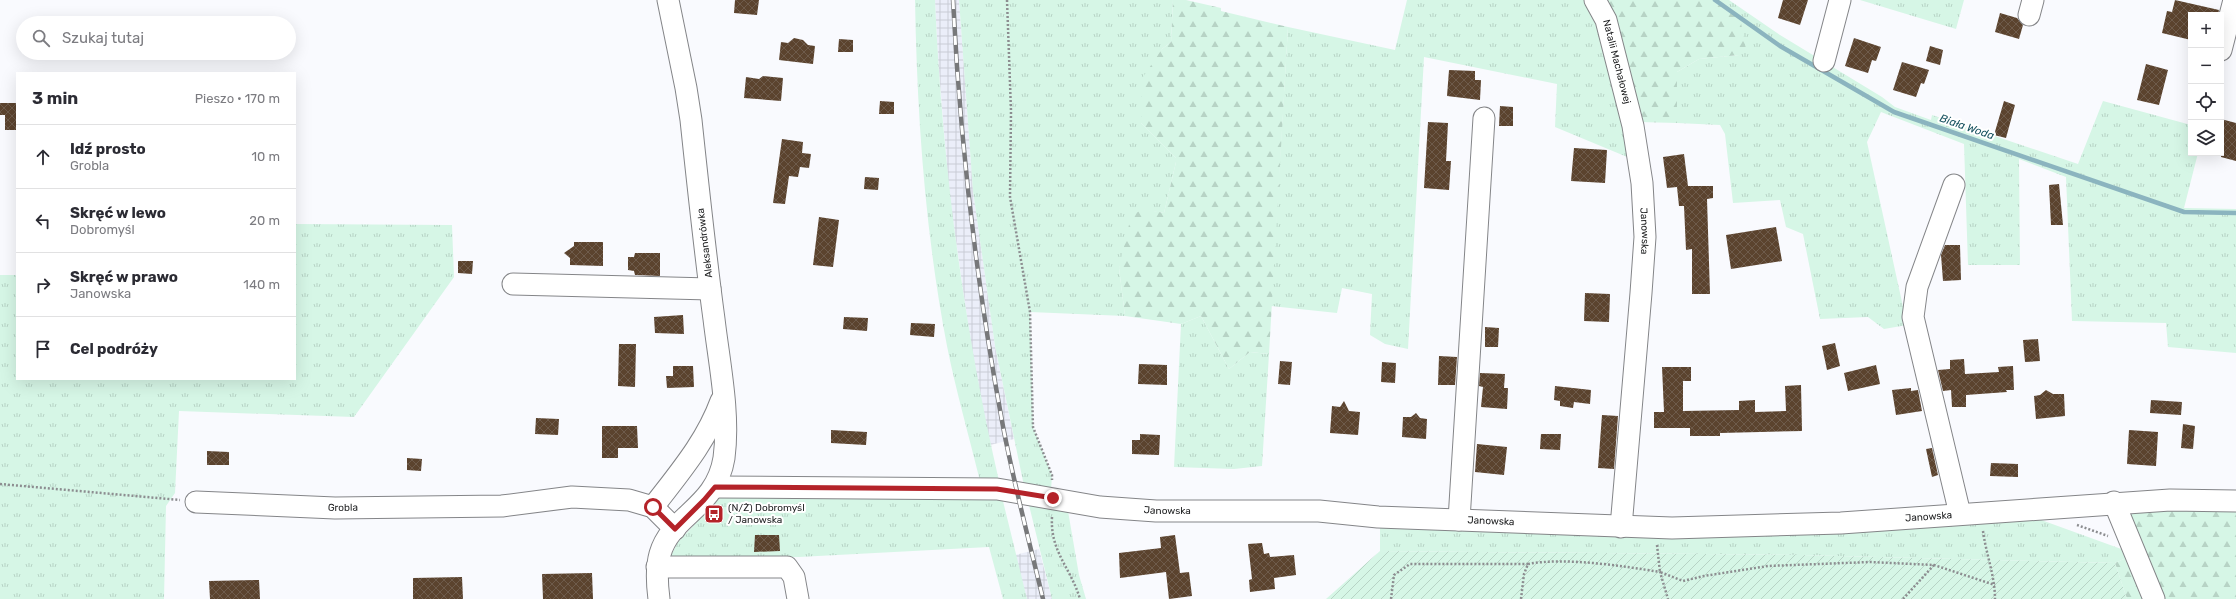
<!DOCTYPE html>
<html lang="pl">
<meta charset="utf-8">
<style>
body{margin:0;font-family:Rubik,sans-serif;background:#f2f2f3;color:#2b2b33}
.controls{position:absolute;right:12px;top:12px;display:grid;overflow:hidden;border-radius:0px;box-shadow:0 4px 16px #0002}
.controls button{width:36px;height:36px;display:grid;place-items:center;padding:0;border:0;border-bottom:1px solid #e1e1e2;background:#fff;color:#2b2b33;font:20px sans-serif}
.stop{position:absolute;width:12px;height:12px;margin:-9px;border:3px solid #b42329;border-radius:50%;background:#fff}
.stop.end{background:#b42329;border-color:#fff;box-shadow:0 1px 4px #0008}
.list{margin:0;padding:0;list-style:none}
h2{display:flex;justify-content:space-between;align-items:center;height:52px;margin:0;padding:0 16px;font-size:17px}
h2 small{font-size:13px;font-weight:400;color:#7c7c81}
.list li{display:grid;grid-template-columns:26px 1fr auto;gap:12px;align-items:center;box-sizing:border-box;height:64px;padding:0 16px;border-top:1px solid #e1e1e2}
.list b{display:block;font-size:15px;white-space:nowrap}
.list p{margin:0;font-size:13px;white-space:nowrap;color:#7c7c81}
.list em{font-size:13px;font-style:normal;color:#7c7c81}
.icon{flex:none;width:22px;height:22px;fill:none;stroke:currentColor;stroke-width:2;stroke-linecap:round;stroke-linejoin:round}
.map{position:relative;flex:none;width:2236px;height:599px;overflow:hidden}
.search{position:absolute;background:#fff;box-shadow:0 4px 16px #0002;left:16px;top:16px;width:280px;height:44px;display:flex;align-items:center;gap:10px;box-sizing:border-box;padding:0 14px;border-radius:22px;color:#7c7c81;font-size:15px}
.panel{position:absolute;background:#fff;box-shadow:0 4px 16px #0002;left:16px;top:72px;width:280px;height:308px;border-radius:0px}
.map>svg:first-child{display:block}
.industrial{fill:url(#industrial-grid)}
.grass{fill:url(#grass-tufts)}
.forest{fill:url(#forest-firs)}
.garden{fill:url(#garden-furrows)}
.lines{fill:none;stroke-linecap:round;stroke-linejoin:round}
.stream{stroke:#8bb4bf;stroke-width:4.5}
.building{fill:url(#building-cross-hatch)}
.minor-casing{stroke:#848588;stroke-width:23}
.path{stroke:#8c8d90;stroke-width:2.5;stroke-dasharray:2 2;stroke-linecap:butt}
.minor{stroke:#fff;stroke-width:21}
.rail-casing{stroke:#77787a;stroke-width:4.5}
.rail{stroke:#fff;stroke-width:3;stroke-dasharray:9;stroke-linecap:butt}
.route{stroke:#b42329;stroke-width:5}
.labels{text-anchor:middle;dominant-baseline:central;stroke-width:4;stroke-linejoin:round;paint-order:stroke}
.street-label{font-size:10px;fill:#212223;stroke:#fff}
.poi-label{font-size:10px;fill:#212223;stroke:#fff;text-anchor:start}
.water-label{font-size:11px;font-style:italic;fill:#1a5461;stroke:#fff}
</style>
<div class="map">
<svg width="2236" height="599" viewBox="0 0 2236 599">
<defs>
<pattern id="industrial-grid" width="8" height="8" patternUnits="userSpaceOnUse"><rect width="8" height="8" fill="#ebeef9"/><path d="M0 4h8M4 0v8" fill="none" stroke="#c9ccd5"/></pattern>
<pattern id="grass-tufts" width="24" height="20" patternUnits="userSpaceOnUse"><rect width="24" height="20" fill="#d6f6e6"/><path d="M3 7l-1-3M5 7V3M7 7l1-3M15 17l-1-3M17 17v-4M19 17l1-3" fill="none" stroke="#b7d3c5"/></pattern>
<pattern id="forest-firs" width="22" height="20" patternUnits="userSpaceOnUse"><rect width="22" height="20" fill="#d6f6e6"/><path d="M5 1l3.5 6h-7zM16 11l3.5 6h-7z" fill="#b7d3c5"/></pattern>
<pattern id="garden-furrows" width="10" height="10" patternUnits="userSpaceOnUse"><rect width="10" height="10" fill="#d6f6e6"/><path d="M-1 1l2-2M0 10L10 0M9 11l2-2" fill="none" stroke="#b7d3c5"/></pattern>
<pattern id="building-cross-hatch" width="8" height="8" patternUnits="userSpaceOnUse"><rect width="8" height="8" fill="#5b432e"/><path d="M0 0l8 8M0 8l8-8" fill="none" stroke="#6e5b4b"/></pattern>
</defs>
<rect width="100%" height="100%" fill="#f9fafe"/>
<!-- industrial -->
<path class="industrial" d="M935,0H959L973,191L995,346L1014,439L990,445L973,359L949,192L938,59Z
M1039,549L1052,599H1027L1015,555Z"/>
<!-- grass -->
<path class="grass" d="M915,0H935C942,162 963,323 999,481H980C969,436 956,391 947,346C925,232 917,115 915,0Z
M959,0H1173L1171,42L1162,49L1141,123L1176,158V162L1164,213L1144,210L1119,268L1125,316L1030,312L1033,427L1052,475L1051,491L1024,486L995,346L973,191Z
M1407,0H1590L1594,6L1632,159L1555,127L1557,84L1424,57L1408,349L1385,344L1370,335L1372,294L1342,288L1337,313L1271,306L1288,27L1395,50Z
M1715,0H1729L1780,35L1882,97L1895,107L1931,120L1932,115L2078,164L2103,101L2191,125V153H2198L2184,208L2236,209V353L2168,347L2166,323L2072,321L2066,177L2019,159L2020,265H1968L1964,144L1881,112L1867,142L1907,325L1884,329L1868,317L1820,319L1803,234L1786,227L1780,200L1733,203L1725,134L1720,125L1677,123V72L1699,59L1739,55L1740,18Z
M1860,0H1964L1956,29Z
M295,224L452,225L454,277L354,417L179,411L175,493L166,506L164,599H0V275H17V379H295Z
M1201,316L1229,369L1250,352L1269,354L1262,466L1234,469L1174,467L1181,324Z
M728,496L1002,497L1027,599H1003L989,547L799,557L669,559L678,542L720,498Z
M1028,501L1068,511L1079,575L1086,599H1052Z
M2033,517L2135,554L2115,563L1800,555L1380,551V523Z"/>
<!-- forest -->
<path class="forest" d="M1173,0H1186L1221,8V11L1288,27L1269,354L1250,352L1229,369L1201,316L1181,324L1125,316L1119,268L1131,216L1143,209L1164,213L1176,162V158L1141,123V80L1162,49L1171,42Z
M1602,0H1715L1740,18L1746,49L1739,55L1699,59L1677,72V123L1639,122Z
M2236,509V599H2127L2115,563L2135,554L2127,510Z"/>
<!-- garden -->
<path class="garden" d="M1380,551L1800,555L2115,563L2127,599H1326Z"/>
<g class="lines">
<!-- stream -->
<path class="stream" d="M1715,0L1780,46L1894,112L2184,212L2236,213"/>
</g>
<!-- building -->
<path class="building" d="M735,0H759L757,15L734,13Z
M1783,0H1808L1800,25L1778,18Z
M2175,0L2219,10L2218,15H2191V40L2162,33L2167,11L2172,12Z
M2000,13L2017,18L2023,25L2019,39L1995,32Z
M794,38L803,40L808,45L815,46L813,64L779,60L781,42L788,43Z
M1854,38L1881,47L1876,61L1872,60L1868,73L1845,66Z
M839,39L853,40V52H838Z
M1930,46L1943,50L1940,65L1926,61Z
M1902,62L1929,70L1924,84L1921,83L1916,97L1893,90Z
M2146,64L2168,70L2159,105L2137,100Z
M1449,70L1475,71V80H1481L1480,100L1447,96Z
M763,76L783,78L781,101L744,98L746,77L759,79Z
M880,101L894,102V114H879Z
M2004,101L2015,105L2006,138L1994,135Z
M0,103H17V130H5V115H0Z
M1500,106L1513,107V126H1499Z
M2221,119L2236,123V161L2221,157Z
M1428,122L1448,123L1446,161H1451L1449,190L1424,188Z
M782,139L803,142L802,153L811,154L809,168L800,167L798,177L789,176L785,204L773,203Z
M1574,148L1607,150L1605,183L1571,181Z
M1684,154L1688,186H1681H1713V198L1707,199L1710,294H1692V249L1686,250L1684,206H1679L1677,187L1667,188L1663,157Z
M865,177L879,178L878,190L864,189Z
M2059,184L2063,225H2051L2049,185Z
M819,217L839,220L833,267L813,265Z
M1776,227L1782,261L1731,269L1726,235Z
M574,242H603V266L570,265V258L564,253L574,246Z
M1945,245H1960L1961,280L1943,281L1941,255Z
M635,253H660V276L635,275L634,271L628,270V257H634Z
M458,261H473L472,274L458,273Z
M1585,293L1610,294L1609,322L1584,321Z
M683,315L684,334L655,333L654,317Z
M844,317L868,318L867,331L843,329Z
M911,323L935,324L934,337L910,335Z
M1485,327L1499,328L1498,347H1485Z
M2038,339L2040,361L2025,362L2023,340Z
M1835,343L1840,366L1827,370L1822,346Z
M619,344H636L635,387L618,386Z
M1439,356L1457,357L1455,385H1438Z
M1964,359L1965,374L1999,372L1998,367L2013,366L2014,390H2006L2007,392L1966,395V407H1952L1951,390L1943,391L1938,370L1950,369V360Z
M1280,361L1292,362L1290,385L1278,384Z
M1382,362L1396,363L1395,383L1381,382Z
M1139,364L1167,365V385L1138,384Z
M1876,365L1880,384L1848,391L1844,373Z
M673,366H693L694,387L667,388L666,376H673Z
M1662,367H1691V381H1683V411L1739,410V401L1755,400V412L1786,411L1785,386L1801,385L1802,431L1720,433V436H1690V428H1654V412H1664Z
M1480,373L1505,374L1504,388H1508L1507,409L1481,407L1483,387L1479,386Z
M1555,386L1591,390L1590,404L1574,402L1573,408L1560,406V401L1554,400Z
M1911,388V391L1918,390L1922,411L1896,415L1892,390Z
M2046,390L2053,394H2064L2065,416L2036,419L2034,396L2040,395Z
M2151,400L2182,402L2181,415L2150,413Z
M1344,401L1349,411L1360,412L1358,435L1330,433L1332,406L1340,407Z
M1416,413L1420,418L1427,419L1426,439L1402,437L1403,417H1411Z
M1602,415L1618,416L1614,469L1598,468Z
M536,418L559,419L558,435L535,434Z
M2183,424L2195,426L2193,449L2181,448Z
M602,426H637L638,448H618V458H602Z
M831,430L867,432L866,445L831,443Z
M2129,430L2158,432L2156,466L2127,464Z
M1140,434L1160,435L1159,455L1132,454V440H1140Z
M1541,434H1561L1560,450L1540,449Z
M1477,444L1507,447L1504,475L1475,472Z
M1932,448L1938,475L1932,477L1926,449Z
M207,451L229,452V465H207Z
M407,458L422,459L421,471L407,470Z
M1991,463L2018,464V477L1990,476Z
M755,535H779L780,551L754,552Z
M1175,535L1180,573L1189,572L1192,596L1169,599L1166,572L1120,578L1119,553L1161,548L1160,537Z
M1262,543L1264,554L1269,553L1270,557L1294,555L1296,575L1274,578L1275,589L1250,592L1249,580L1252,579L1248,544Z
M592,573L593,599H543L542,574Z
M462,577L463,599H413V578Z
M259,580L260,599H210L209,581Z"/>
<g class="lines">
<!-- minor casing -->
<g class="minor-casing">
<g id="minor">
<path id="s1" d="M1595,0L1606,20L1633,126L1642,183L1645,237L1641,293L1621,527"/>
<path d="M2029,15L2033,0"/>
<path d="M2221,50L2234,0"/>
<path d="M1824,61L1840,0"/>
<path d="M1954,185L1917,287L1913,317L1960,514"/>
<path d="M513,284L710,289"/>
<path id="s2" d="M715,487L997,489L1100,507L1156,511H1319L1378,517L1672,528L1841,523L2170,500L2236,501"/>
<path id="s3" d="M196,502L335,508L502,506L572,497L629,500L653,507L675,529"/>
<path d="M2114,502L2154,599"/>
<path d="M653,507C679,473 706,442 721,401"/>
<path d="M1459,520L1484,118"/>
<path d="M657,567H787L794,577L798,599"/>
<path d="M659,599C657,584 656,568 660,554C671,515 716,508 724,458C730,414 719,362 714,319C705,253 698,186 691,120L686,88L668,0"/>
</g>
</g>
<!-- path -->
<path class="path" d="M1007,0L1011,111L1010,197L1030,312L1033,427L1052,475V480
M0,484L180,500
M1052,517C1050,552 1071,568 1080,599
M2077,525L2108,536
M1983,531C1986,554 1995,576 1995,599
M1657,545L1660,572L1683,581L1704,576L1768,566L1870,562L1934,565L1995,585
M1391,599L1394,575L1410,564H1528
M1521,599L1524,574L1528,564C1565,557 1623,566 1660,572L1668,599
M1903,599L1934,565"/>
<!-- minor -->
<use href="#minor" class="minor"/>
<!-- rail casing -->
<g class="rail-casing">
<path id="rail" d="M953,0C960,141 976,281 1002,421C1013,481 1029,540 1043,599"/>
</g>
<!-- rail -->
<use href="#rail" class="rail"/>
</g>
<g class="lines">
<!-- route -->
<path class="route" d="M653,507L675,529L704,500L715,487L997,489L1053,498"/>
</g>
<!-- icons -->
<defs>
<g id="bus-square" transform="scale(1)"><rect x="-9" y="-9" width="18" height="18" rx="4" fill="#b42329" stroke="#fff"/><path d="M-5-6H5V4H4V6H2V4H-2V6H-4V4H-5ZM-3.5-4V0h7V-4ZM-3.5 1.2v1.5H-2V1.2ZM2 1.2v1.5H3.5V1.2Z" fill="#fff"/></g>
</defs>
<g fill-rule="evenodd">
<use href="#bus-square" x="714" y="514"/>
</g>
<g class="labels">
<!-- street labels -->
<g class="street-label">
<text stroke="none"><textPath href="#s1" startOffset="66">Natalii Machałowej</textPath></text>
<text stroke="none"><textPath href="#s1" startOffset="238">Janowska</textPath></text>
<text transform="translate(705 243) rotate(-97)">Aleksandrówka</text>
<text stroke="none"><textPath href="#s3" startOffset="147">Grobla</textPath></text>
<text stroke="none"><textPath href="#s2" startOffset="454">Janowska</textPath></text>
<text stroke="none"><textPath href="#s2" startOffset="1216">Janowska</textPath></text>
<text stroke="none"><textPath href="#s2" startOffset="778">Janowska</textPath></text>
</g>
<!-- poi labels -->
<g class="poi-label">
<text x="728" y="508">(N/Ż) Dobromyśl<tspan x="728" dy="12">/ Janowska</tspan></text>
</g>
<!-- water labels -->
<g class="water-label">
<text transform="translate(1967 127) rotate(19)">Biała Woda</text>
</g>
</g>
</svg>
<div class="controls">
<button>+</button>
<button>−</button>
<button><svg class="icon" aria-label="locate" viewBox="0 0 24 24"><circle cx="12" cy="12" r="6"/><path d="M12 2v4M12 18v4M2 12h4M18 12h4"/></svg></button>
<button><svg class="icon" aria-label="layers" viewBox="0 0 24 24"><path d="M12 4l9 5-9 5-9-5zM3 14l9 5 9-5"/></svg></button>
</div>
<div class="stop" style="left:653px;top:507px"></div>
<div class="stop end" style="left:1053px;top:498px"></div>
<div class="search"><svg class="icon" aria-label="search" viewBox="0 0 24 24"><circle cx="10" cy="10" r="6"/><path d="M15 15l6 6"/></svg>Szukaj tutaj</div>
<section class="panel">
<h2>3 min<small>Pieszo · 170 m</small></h2>
<ul class="list">
<li><svg class="icon" aria-label="ahead" viewBox="0 0 24 24"><path d="M12 20V5M6 11l6-6 6 6"/></svg><div><b>Idź prosto</b><p>Grobla</p></div><em>10 m</em></li>
<li><svg class="icon" aria-label="left" viewBox="0 0 24 24"><path d="M17 20v-9H6M10 6l-5 5 5 5"/></svg><div><b>Skręć w lewo</b><p>Dobromyśl</p></div><em>20 m</em></li>
<li><svg class="icon" aria-label="right" viewBox="0 0 24 24"><path d="M7 20v-9h11M14 6l5 5-5 5"/></svg><div><b>Skręć w prawo</b><p>Janowska</p></div><em>140 m</em></li>
<li><svg class="icon" aria-label="arrive" viewBox="0 0 24 24"><path d="M6 21V4h12l-3 4 3 4H6"/></svg><div><b>Cel podróży</b></div></li>
</ul>
</section>
</div>
